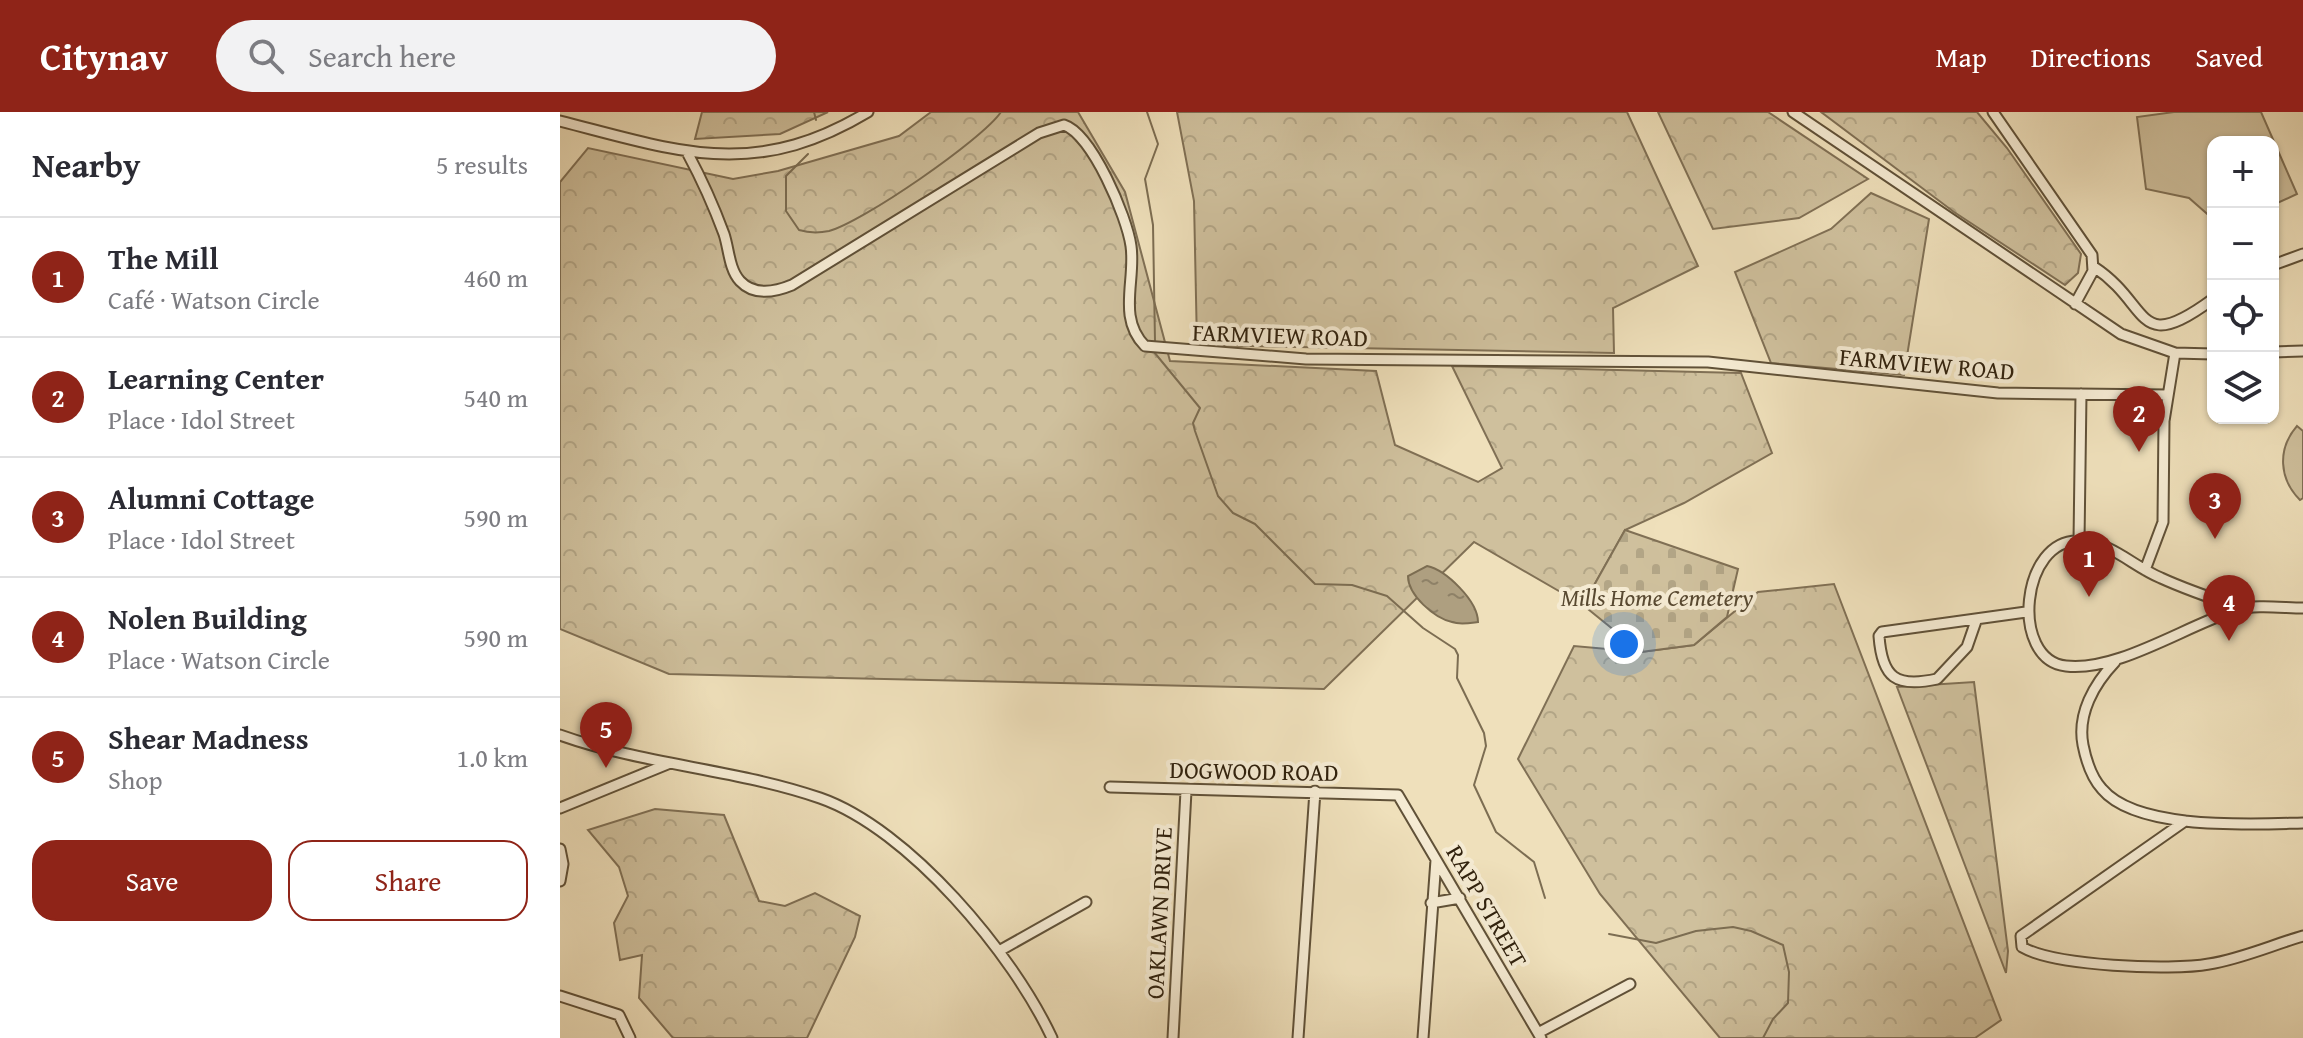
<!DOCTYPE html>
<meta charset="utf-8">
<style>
body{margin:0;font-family:"Gentium Book Plus",serif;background:#f2f2f3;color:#2b2b33}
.controls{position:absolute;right:24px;top:24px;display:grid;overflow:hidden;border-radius:16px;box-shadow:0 2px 6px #0004}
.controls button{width:72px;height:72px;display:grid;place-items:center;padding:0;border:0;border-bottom:2px solid #e1e1e2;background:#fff;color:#2b2b33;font:40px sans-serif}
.you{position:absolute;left:1064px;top:532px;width:28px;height:28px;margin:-20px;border:6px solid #fff;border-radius:50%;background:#1a73e8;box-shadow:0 0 0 12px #1a73e833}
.badge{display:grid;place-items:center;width:52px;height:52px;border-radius:50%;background:#8f2418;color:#fff;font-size:26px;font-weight:700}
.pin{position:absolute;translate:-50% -66px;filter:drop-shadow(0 2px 4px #0008)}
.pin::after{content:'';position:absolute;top:42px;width:28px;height:24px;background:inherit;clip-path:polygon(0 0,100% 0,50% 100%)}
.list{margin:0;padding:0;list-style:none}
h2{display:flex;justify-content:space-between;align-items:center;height:104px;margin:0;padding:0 32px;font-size:34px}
h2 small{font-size:26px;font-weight:400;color:#7c7c81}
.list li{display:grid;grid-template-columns:52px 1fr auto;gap:24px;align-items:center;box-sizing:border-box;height:120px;padding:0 32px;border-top:2px solid #e1e1e2}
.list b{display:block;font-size:30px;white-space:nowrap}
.list p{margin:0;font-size:26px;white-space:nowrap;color:#7c7c81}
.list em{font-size:26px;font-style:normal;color:#7c7c81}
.actions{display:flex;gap:16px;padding:24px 32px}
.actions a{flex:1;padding:18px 0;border:2px solid #8f2418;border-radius:24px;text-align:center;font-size:28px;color:#8f2418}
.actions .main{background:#8f2418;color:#fff}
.icon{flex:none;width:44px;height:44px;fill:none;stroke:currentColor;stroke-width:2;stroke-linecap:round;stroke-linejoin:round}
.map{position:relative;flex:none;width:1743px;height:926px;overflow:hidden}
header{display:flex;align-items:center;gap:48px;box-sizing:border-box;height:112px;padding:0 40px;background:#8f2418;color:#fff}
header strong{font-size:38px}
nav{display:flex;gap:44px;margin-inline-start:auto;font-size:28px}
.search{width:560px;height:72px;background:#f2f2f3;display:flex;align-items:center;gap:20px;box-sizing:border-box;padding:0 28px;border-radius:44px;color:#7c7c81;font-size:30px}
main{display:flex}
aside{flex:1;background:#fff}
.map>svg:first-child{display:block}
.forest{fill:url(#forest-crowns);stroke:#807055;stroke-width:2}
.cemetery{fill:url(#cemetery-stones);stroke:#807055;stroke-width:2}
.green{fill:#cfc09d;stroke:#807055;stroke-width:2}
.water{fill:url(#water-ripples);stroke:#7c6d52;stroke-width:2}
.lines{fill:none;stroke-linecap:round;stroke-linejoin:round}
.stream{stroke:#7c6d52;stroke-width:2}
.minor-casing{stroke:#605138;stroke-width:13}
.minor{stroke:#f5ebd3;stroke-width:9}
.labels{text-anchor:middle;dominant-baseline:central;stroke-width:8;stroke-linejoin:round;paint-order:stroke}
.street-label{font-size:24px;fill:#30210d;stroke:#f5ebd3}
.park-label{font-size:24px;font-style:italic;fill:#584931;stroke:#f5ebd3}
</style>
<header>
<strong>Citynav</strong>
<div class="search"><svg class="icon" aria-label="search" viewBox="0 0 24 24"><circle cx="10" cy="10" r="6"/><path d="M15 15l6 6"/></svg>Search here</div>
<nav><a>Map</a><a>Directions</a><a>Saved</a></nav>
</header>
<main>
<aside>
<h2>Nearby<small>5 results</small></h2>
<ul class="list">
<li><span class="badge">1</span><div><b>The Mill</b><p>Café · Watson Circle</p></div><em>460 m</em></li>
<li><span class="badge">2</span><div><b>Learning Center</b><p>Place · Idol Street</p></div><em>540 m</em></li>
<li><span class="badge">3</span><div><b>Alumni Cottage</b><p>Place · Idol Street</p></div><em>590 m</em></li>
<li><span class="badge">4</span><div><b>Nolen Building</b><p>Place · Watson Circle</p></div><em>590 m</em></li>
<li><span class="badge">5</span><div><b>Shear Madness</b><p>Shop</p></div><em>1.0 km</em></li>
</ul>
<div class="actions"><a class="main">Save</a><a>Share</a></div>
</aside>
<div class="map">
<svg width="1743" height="926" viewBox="0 0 1743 926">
<defs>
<pattern id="forest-crowns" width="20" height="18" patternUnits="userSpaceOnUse" patternTransform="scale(2)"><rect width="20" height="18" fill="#cfc09d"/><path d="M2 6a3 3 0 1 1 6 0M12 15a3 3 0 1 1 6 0" fill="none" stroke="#b2a586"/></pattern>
<pattern id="cemetery-stones" width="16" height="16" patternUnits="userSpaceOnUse" patternTransform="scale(2)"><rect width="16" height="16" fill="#cfc09d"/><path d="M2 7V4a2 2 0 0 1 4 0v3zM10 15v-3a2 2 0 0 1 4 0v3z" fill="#b2a586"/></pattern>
<pattern id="water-ripples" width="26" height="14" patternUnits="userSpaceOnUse" patternTransform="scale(2)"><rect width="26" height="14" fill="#ae9f80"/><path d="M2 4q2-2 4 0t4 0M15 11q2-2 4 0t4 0" fill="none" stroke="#8e8167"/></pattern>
</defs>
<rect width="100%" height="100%" fill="#efe0bb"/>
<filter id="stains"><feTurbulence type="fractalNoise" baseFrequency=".0025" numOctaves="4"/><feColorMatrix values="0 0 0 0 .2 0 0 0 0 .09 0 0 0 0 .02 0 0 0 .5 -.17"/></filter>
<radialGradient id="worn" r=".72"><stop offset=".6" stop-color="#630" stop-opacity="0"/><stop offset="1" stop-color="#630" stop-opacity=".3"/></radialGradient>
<!-- forest -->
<path class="forest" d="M142,0H268L220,22L135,27Z
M371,0H518L565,80L610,249L816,259L835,333L918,370L942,356L892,254L1181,261L1212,341L1124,391L1065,418L1023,493L914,430L764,577L109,562L0,517V70L28,36L173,67L218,59L339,24Z
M617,0H1067L1138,154L1053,196L1054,241L637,233L634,89Z
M1098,0H1208L1308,67L1239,106L1153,117Z
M1261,0H1417L1447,36L1521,142L1518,161L1505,173L1394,100Z
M1311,81L1369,107L1344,263L1211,251L1175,160L1271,117Z
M1274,472L1441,908L1415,926H1160L1040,782L958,647L1014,534L1081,540L1134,533L1198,480Z
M1414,570L1448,839L1446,861L1337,575Z
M95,697L164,703L199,789L225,794L255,781L300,804L295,825L247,926H113L79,886L82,843L60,848L54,811L68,784L59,755L28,718Z"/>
<!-- cemetery -->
<path class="cemetery" d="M1065,418L1178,457L1167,505L1134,533L1081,540L1023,493Z"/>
<!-- green -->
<path class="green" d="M1614,0H1701L1737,82L1713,93V30H1653V107L1629,86L1586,77L1577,5Z
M1737,314L1743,319V386L1740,388C1719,367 1717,337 1737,314Z"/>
<!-- water -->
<path class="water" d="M867,454C886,458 918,489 918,510C910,511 900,513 892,510C874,506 848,483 848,464Z"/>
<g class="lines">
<!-- stream -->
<path class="stream" d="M254,0L256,8
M587,0L598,32L585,67L593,113L595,229
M248,42L226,64V99L239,118C249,121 259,121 269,119C301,111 422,28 441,0
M594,240L640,296L633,311L635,319L658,384L673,401L695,412L755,472L792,473L827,484L863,516L895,537L898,543L897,566L924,621L926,634L914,673L936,720L974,750L985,786
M1049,822L1096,831L1136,819L1173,815L1191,819L1223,833L1229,860L1228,891L1213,907L1203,926"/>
<!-- minor casing -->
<g class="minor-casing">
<path id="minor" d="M1233,0L1561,222L1615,241L1653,242
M1433,0L1532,143L1533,159L1515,192
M0,9C118,39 193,69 308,0
M128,42C142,68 154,95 164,122C169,137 169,157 180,169C194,184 215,180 232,173L479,21L504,13C532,22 567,105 571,134C576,168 557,206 585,234L746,247L1148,250L1438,281L1608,283
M1713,153L1743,142
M1534,155C1592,193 1574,245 1653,187
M1713,240L1743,239
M1519,429L1521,282
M1585,458L1603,410L1604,309L1615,241
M1681,496C1654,487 1627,478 1601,466C1572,454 1553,431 1520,429C1461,425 1449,548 1506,554C1557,560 1625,514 1676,498C1696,492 1723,496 1743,496
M1416,509L1407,535L1377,567C1336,576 1322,566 1319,524L1322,520L1466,500
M1555,550C1534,572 1517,602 1523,633C1526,648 1531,665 1542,677C1577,719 1693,712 1743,711
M0,623C84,653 176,657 260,686C349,717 453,842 492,926
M550,675L838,683L981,926
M0,696L110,651
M1625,709L1461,824L1462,835C1494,854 1611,859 1649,852C1681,847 1712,833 1743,824
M0,737L3,752L0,769
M871,791L900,786
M439,839L526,790
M0,884L59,903L70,926
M978,921L1070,872
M613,926L626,679
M738,926L755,679
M863,926L876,748"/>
</g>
<!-- minor -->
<use href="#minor" class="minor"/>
</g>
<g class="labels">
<!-- street labels -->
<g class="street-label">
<text transform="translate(720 223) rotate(2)">FARMVIEW ROAD</text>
<text transform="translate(1367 252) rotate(5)">FARMVIEW ROAD</text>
<text transform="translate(694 659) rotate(1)">DOGWOOD ROAD</text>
<text transform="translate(927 794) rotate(60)">RAPP STREET</text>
<text transform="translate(599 801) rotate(-87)">OAKLAWN DRIVE</text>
</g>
<!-- park labels -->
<g class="park-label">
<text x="1097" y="485">Mills Home Cemetery</text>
</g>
</g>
<rect width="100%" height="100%" filter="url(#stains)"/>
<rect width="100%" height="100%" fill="url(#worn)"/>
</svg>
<div class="controls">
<button>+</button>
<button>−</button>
<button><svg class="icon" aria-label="locate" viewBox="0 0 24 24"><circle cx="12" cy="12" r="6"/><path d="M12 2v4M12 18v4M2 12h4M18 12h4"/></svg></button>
<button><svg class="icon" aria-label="layers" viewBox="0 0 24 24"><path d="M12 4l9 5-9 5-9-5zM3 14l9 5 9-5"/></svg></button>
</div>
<div class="you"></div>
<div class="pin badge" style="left:1529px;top:485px">1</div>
<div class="pin badge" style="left:1579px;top:340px">2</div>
<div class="pin badge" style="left:1655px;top:427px">3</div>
<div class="pin badge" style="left:1669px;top:529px">4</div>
<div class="pin badge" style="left:46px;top:656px">5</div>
</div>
</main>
